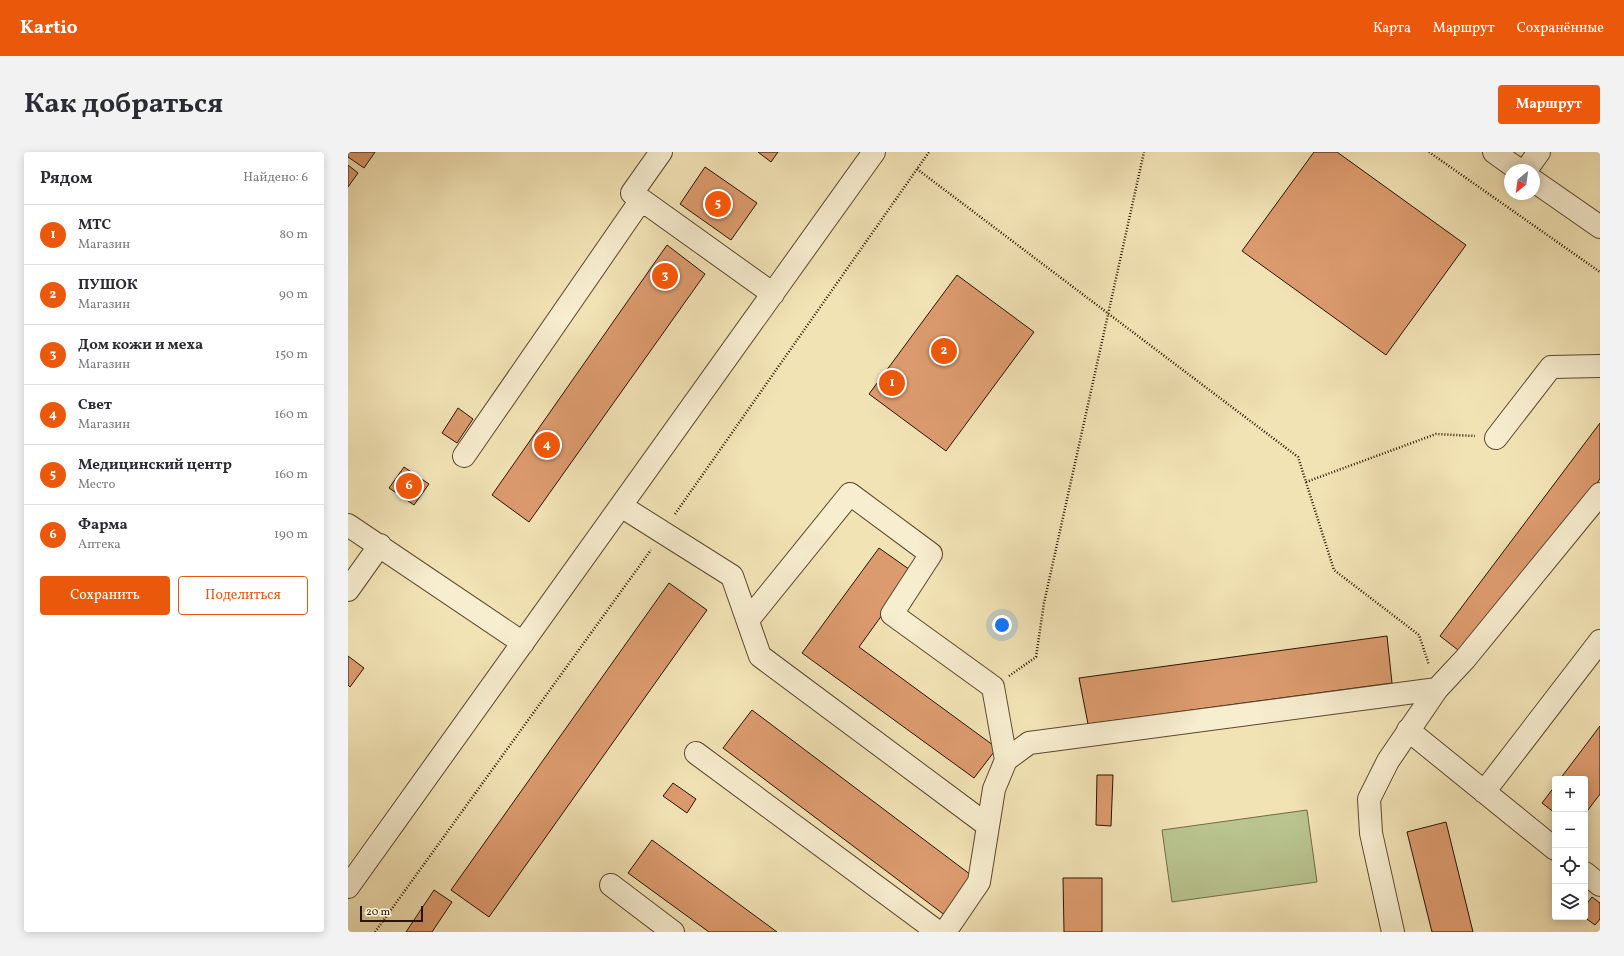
<!DOCTYPE html>
<html lang="ru">
<meta charset="utf-8">
<style>
body{margin:0;font-family:Vollkorn,serif;background:#f2f2f3;color:#2b2b33}
.controls{position:absolute;right:12px;bottom:12px;display:grid;overflow:hidden;border-radius:4px;box-shadow:0 2px 10px #0003}
.controls button{width:36px;height:36px;display:grid;place-items:center;padding:0;border:0;border-bottom:1px solid #e1e1e2;background:#fff;color:#2b2b33;font:20px sans-serif}
.compass{position:absolute;left:1156px;top:12px;width:36px;height:36px;border-radius:50%;background:#fff;box-shadow:0 2px 10px #0003;rotate:209deg}
.scale{position:absolute;left:12px;bottom:10px;width:63px;box-sizing:border-box;padding-left:4px;border:2px solid #2a1300;border-top:0;font-size:11px;line-height:14px;white-space:nowrap;color:#2a1300;-webkit-text-stroke:3px #f7edcf;paint-order:stroke}
.you{position:absolute;left:654px;top:473px;width:14px;height:14px;margin:-10px;border:3px solid #fff;border-radius:50%;background:#1a73e8;box-shadow:0 0 0 6px #1a73e833}
.badge{display:grid;place-items:center;width:26px;height:26px;border-radius:50%;background:#ea580c;color:#fff;font-size:13px;font-weight:700}
.pin{position:absolute;translate:-50% -50%;border:2px solid #fff;box-shadow:0 1px 4px #0006}
.list{margin:0;padding:0;list-style:none}
h2{display:flex;justify-content:space-between;align-items:center;height:52px;margin:0;padding:0 16px;font-size:17px}
h2 small{font-size:13px;font-weight:400;color:#7c7c81}
.list li{display:grid;grid-template-columns:26px 1fr auto;gap:12px;align-items:center;box-sizing:border-box;height:60px;padding:0 16px;border-top:1px solid #e1e1e2}
.list b{display:block;font-size:15px;white-space:nowrap}
.list p{margin:0;font-size:13px;white-space:nowrap;color:#7c7c81}
.list em{font-size:13px;font-style:normal;color:#7c7c81}
.actions{display:flex;gap:8px;padding:12px 16px}
.actions a{flex:1;padding:9px 0;border:1px solid #ea580c;border-radius:4px;text-align:center;font-size:14px;color:#ea580c}
.actions .main{background:#ea580c;color:#fff}
.icon{flex:none;width:22px;height:22px;fill:none;stroke:currentColor;stroke-width:2;stroke-linecap:round;stroke-linejoin:round}
.map{position:relative;flex:none;width:1252px;height:780px;overflow:hidden;border-radius:4px}
header{display:flex;align-items:center;gap:24px;box-sizing:border-box;height:56px;padding:0 20px;background:#ea580c;color:#fff}
header strong{font-size:19px}
nav{display:flex;gap:22px;margin-inline-start:auto;font-size:14px}
.intro{display:flex;align-items:center;justify-content:space-between;box-sizing:border-box;height:96px;padding:0 24px}
h1{margin:0;font-size:28px}
.button{padding:10px 18px;border-radius:4px;background:#ea580c;color:#fff;font-size:14px;font-weight:700}
main{display:flex;gap:24px;padding:0 24px}
aside{flex:1;background:#fff;border-radius:4px;box-shadow:0 2px 10px #0003}
.map>svg:first-child{display:block}
.green{fill:#b9c48e;stroke:#726c47}
.building{fill:#dc9b6e;stroke:#2a1300}
.lines{fill:none;stroke-linecap:round;stroke-linejoin:round}
.minor-casing{stroke:#5c472d;stroke-width:24}
.path{stroke:#2a1300;stroke-width:2.5;stroke-dasharray:1 2;stroke-linecap:butt}
.minor{stroke:#f7edcf;stroke-width:22}
</style>
<header>
<strong>Kartio</strong>
<nav><a>Карта</a><a>Маршрут</a><a>Сохранённые</a></nav>
</header>
<div class="intro"><h1>Как добраться</h1><a class="button">Маршрут</a></div>
<main>
<aside>
<h2>Рядом<small>Найдено: 6</small></h2>
<ul class="list">
<li><span class="badge">1</span><div><b>МТС</b><p>Магазин</p></div><em>80 m</em></li>
<li><span class="badge">2</span><div><b>ПУШОК</b><p>Магазин</p></div><em>90 m</em></li>
<li><span class="badge">3</span><div><b>Дом кожи и меха</b><p>Магазин</p></div><em>150 m</em></li>
<li><span class="badge">4</span><div><b>Свет</b><p>Магазин</p></div><em>160 m</em></li>
<li><span class="badge">5</span><div><b>Медицинский центр</b><p>Место</p></div><em>160 m</em></li>
<li><span class="badge">6</span><div><b>Фарма</b><p>Аптека</p></div><em>190 m</em></li>
</ul>
<div class="actions"><a class="main">Сохранить</a><a>Поделиться</a></div>
</aside>
<div class="map">
<svg width="1252" height="780" viewBox="0 0 1252 780">
<rect width="100%" height="100%" fill="#f2e3b5"/>
<filter id="stains"><feTurbulence type="fractalNoise" baseFrequency=".005" numOctaves="4"/><feColorMatrix values="0 0 0 0 .2 0 0 0 0 .09 0 0 0 0 .02 0 0 0 .5 -.17"/></filter>
<radialGradient id="worn" r=".72"><stop offset=".6" stop-color="#630" stop-opacity="0"/><stop offset="1" stop-color="#630" stop-opacity=".3"/></radialGradient>
<!-- green -->
<path class="green" d="M959,658L969,730L824,750L814,678Z"/>
<!-- building -->
<path class="building" d="M0,0H27L16,16L0,5Z
M410,0H430L423,10Z
M966,0H989L1118,93L1038,203L894,99Z
M0,13L10,21L0,35Z
M357,15L409,51L383,88L332,52Z
M319,93L357,122L181,370L144,343Z
M609,123L686,180L598,299L521,242Z
M110,256L125,267L109,291L94,281Z
M1252,271V327L1119,505L1092,484Z
M56,315L81,332L66,353L41,336Z
M531,396L565,420L511,495L649,596L626,626L454,501Z
M321,431L359,458L141,765L103,738Z
M1039,484L1044,531L740,572L731,526Z
M0,504L16,516L2,535L0,533Z
M404,558L631,729L602,767L375,596Z
M1252,574V642L1237,662V627H1212Z
M749,623H765L763,674L748,673Z
M325,631L348,647L339,661L315,644Z
M1207,634V661L1194,651Z
M1098,670L1125,780H1084L1059,680Z
M304,688L429,780H361L280,721Z
M715,726H754V780H716Z
M86,738L104,750L84,780H58Z
M1244,745L1252,751V767L1247,773L1236,765L1237,754Z"/>
<g class="lines">
<!-- minor casing -->
<g class="minor-casing">
<path id="minor" d="M313,0L284,41L425,142
M1146,0L1171,18
M1178,18L1191,0
M1186,29L1252,75
M1148,286L1203,215L1252,214
M116,304L293,48
M273,354L384,424L412,504L639,673
M0,373L175,491
M0,438L32,393
M400,468L502,342L583,402L544,462L645,535L658,608
M1060,578L1207,697
M348,601L590,780
M1136,640L1252,489
M1237,721L1252,733
M263,733L325,780
M0,735L526,0
M597,780L631,730L646,637L658,608L681,591L1089,537
M1045,780L1023,681L1021,647L1040,609L1089,537L1117,507L1252,342"/>
</g>
<!-- path -->
<path class="path" d="M1081,0L1252,120
M569,17L950,305L986,418L1071,483L1081,513
M958,330L1088,282L1127,284
M327,362L581,0
M661,524L688,505L696,451L796,0
M27,780L303,398"/>
<!-- minor -->
<use href="#minor" class="minor"/>
</g>
<rect width="100%" height="100%" filter="url(#stains)"/>
<rect width="100%" height="100%" fill="url(#worn)"/>
</svg>
<div class="controls">
<button>+</button>
<button>−</button>
<button><svg class="icon" aria-label="locate" viewBox="0 0 24 24"><circle cx="12" cy="12" r="6"/><path d="M12 2v4M12 18v4M2 12h4M18 12h4"/></svg></button>
<button><svg class="icon" aria-label="layers" viewBox="0 0 24 24"><path d="M12 4l9 5-9 5-9-5zM3 14l9 5 9-5"/></svg></button>
</div>
<svg class="compass" viewBox="-18 -18 36 36"><path d="M0-13l5 13h-10z" fill="#e53935"/><path d="M0 13l5-13h-10z" fill="#7c7c81"/></svg>
<div class="scale">20 m</div>
<div class="you"></div>
<div class="pin badge" style="left:544px;top:231px">1</div>
<div class="pin badge" style="left:596px;top:199px">2</div>
<div class="pin badge" style="left:317px;top:124px">3</div>
<div class="pin badge" style="left:199px;top:293px">4</div>
<div class="pin badge" style="left:370px;top:52px">5</div>
<div class="pin badge" style="left:61px;top:334px">6</div>
</div>
</main>
